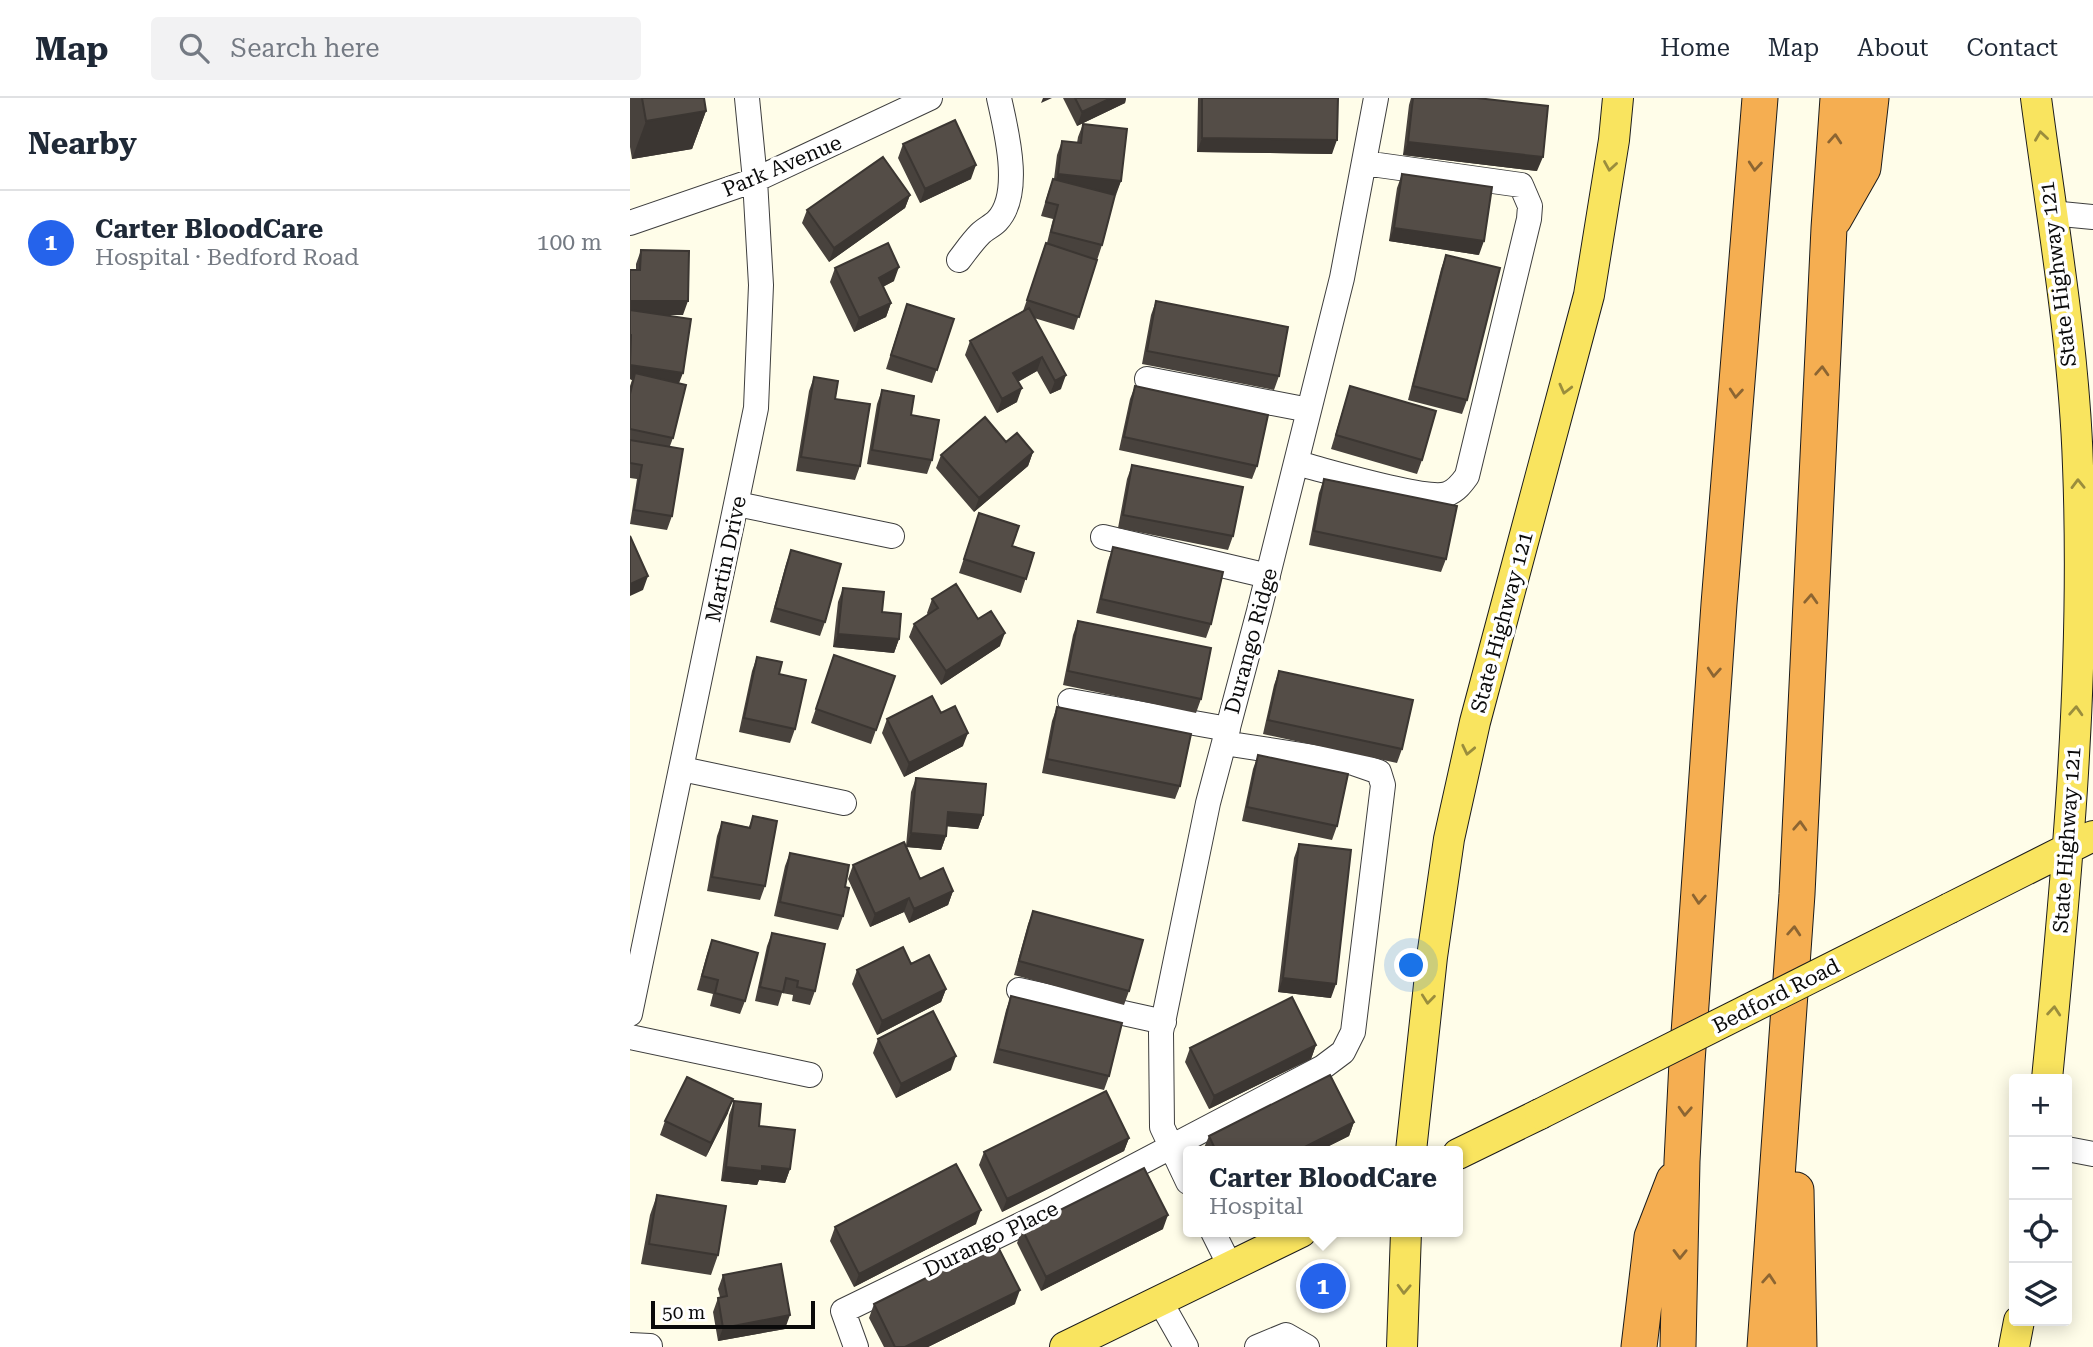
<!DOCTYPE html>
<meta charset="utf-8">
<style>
body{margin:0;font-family:"Roboto Serif",serif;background:#f2f2f3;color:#1f2937}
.controls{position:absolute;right:21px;bottom:21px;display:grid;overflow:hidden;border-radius:7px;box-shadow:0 4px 18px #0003}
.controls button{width:63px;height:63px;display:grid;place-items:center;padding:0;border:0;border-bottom:2px solid #e0e1e3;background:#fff;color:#1f2937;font:35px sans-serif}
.scale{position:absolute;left:21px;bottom:18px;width:164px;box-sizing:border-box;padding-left:7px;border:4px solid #0b0b0b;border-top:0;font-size:19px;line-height:24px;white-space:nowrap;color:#0b0b0b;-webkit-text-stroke:5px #fff;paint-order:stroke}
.you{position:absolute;left:782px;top:868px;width:24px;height:24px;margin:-18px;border:5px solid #fff;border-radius:50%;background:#1a73e8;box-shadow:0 0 0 10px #1a73e833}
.badge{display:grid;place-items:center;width:46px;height:46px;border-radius:50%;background:#2563eb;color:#fff;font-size:23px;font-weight:700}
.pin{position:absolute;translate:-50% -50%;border:4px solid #fff;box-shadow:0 2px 7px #0006}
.popup{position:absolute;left:553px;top:1048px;width:280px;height:91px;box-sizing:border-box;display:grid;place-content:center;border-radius:7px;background:#fff;filter:drop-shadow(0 2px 5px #0005);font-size:23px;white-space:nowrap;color:#747a83}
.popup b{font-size:26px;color:#1f2937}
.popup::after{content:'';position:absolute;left:50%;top:100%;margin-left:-14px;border:14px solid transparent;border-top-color:#fff}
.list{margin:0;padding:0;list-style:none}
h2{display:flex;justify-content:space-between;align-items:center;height:91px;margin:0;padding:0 28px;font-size:30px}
h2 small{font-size:23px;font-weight:400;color:#747a83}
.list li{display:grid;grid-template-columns:46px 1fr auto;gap:21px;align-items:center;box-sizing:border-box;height:105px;padding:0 28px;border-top:2px solid #e0e1e3}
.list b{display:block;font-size:26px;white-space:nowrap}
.list p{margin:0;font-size:23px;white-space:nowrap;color:#747a83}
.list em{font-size:23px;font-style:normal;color:#747a83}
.icon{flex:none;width:38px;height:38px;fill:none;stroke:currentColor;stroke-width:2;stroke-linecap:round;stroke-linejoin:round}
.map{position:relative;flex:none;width:1463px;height:1249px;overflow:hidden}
header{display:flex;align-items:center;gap:42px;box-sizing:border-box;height:98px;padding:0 35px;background:#fff;border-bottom:2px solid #e0e1e3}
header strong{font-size:33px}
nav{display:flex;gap:38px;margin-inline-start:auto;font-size:24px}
.search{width:490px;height:63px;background:#f2f2f3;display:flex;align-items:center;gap:18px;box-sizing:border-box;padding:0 24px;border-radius:7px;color:#747a83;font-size:26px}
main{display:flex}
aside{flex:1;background:#fff}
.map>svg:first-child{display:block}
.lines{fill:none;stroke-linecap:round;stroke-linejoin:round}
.minor-casing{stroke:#3e3e3e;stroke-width:26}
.major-casing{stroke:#1c1c1c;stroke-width:32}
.highway-casing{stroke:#1c1c1c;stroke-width:37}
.minor{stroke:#fff;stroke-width:24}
.major{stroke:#f9e45f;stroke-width:30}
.highway{stroke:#f5ae51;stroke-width:35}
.major-bridge-casing{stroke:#1c1c1c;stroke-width:32;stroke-linecap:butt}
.major-bridge{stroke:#f9e45f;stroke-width:30}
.wall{fill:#48423d}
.shaded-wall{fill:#3b3632}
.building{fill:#544d47;stroke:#3b3632;stroke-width:2}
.oneway{stroke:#9a8d3d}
.oneway2{stroke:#8c6532}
.labels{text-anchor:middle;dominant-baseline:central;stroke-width:7;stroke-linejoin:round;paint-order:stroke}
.street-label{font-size:21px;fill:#0b0b0b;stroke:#fff}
</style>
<header>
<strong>Map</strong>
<div class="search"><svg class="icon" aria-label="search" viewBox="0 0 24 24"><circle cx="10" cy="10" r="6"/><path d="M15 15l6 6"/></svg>Search here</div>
<nav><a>Home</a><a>Map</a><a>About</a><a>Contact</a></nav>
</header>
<main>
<aside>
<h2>Nearby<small></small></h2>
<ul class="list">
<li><span class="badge">1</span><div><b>Carter BloodCare</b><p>Hospital · Bedford Road</p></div><em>100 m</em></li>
</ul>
</aside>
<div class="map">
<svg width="1463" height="1249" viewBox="0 0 1463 1249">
<rect width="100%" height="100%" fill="#fffde9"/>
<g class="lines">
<!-- minor casing -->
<g class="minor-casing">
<path id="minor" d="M1421,115L1463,119
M0,125L125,82L300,0
M329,162C336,153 342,144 350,136C355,131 362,128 367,123C393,96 376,32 369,0
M517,281L679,312
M666,365C695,372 794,403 817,396C826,393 832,385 837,378L899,121L900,108L891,87L734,65
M107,406L262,438
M473,439L638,478
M440,603L598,631
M52,671L214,705
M389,892L534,924
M0,916L126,310L131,187L125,82L117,0
M0,939L180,977
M1437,1051L1463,1056
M558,1084L532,1029L531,934L578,705L629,513L712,180L746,0
M583,1134L600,1168
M530,1203L556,1249
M0,1247L20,1248
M226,1249L213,1213L421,1112L693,969L713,954L723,934L753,687L749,674L723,665L594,645
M627,1249L656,1237L677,1249"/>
</g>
<!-- major casing -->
<g class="major-casing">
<path id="major" d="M1406,0C1422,122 1444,245 1448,368C1456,573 1437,777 1417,981
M1320,810L1463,738
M781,1053L802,859L819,741L845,624L959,197L984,42L988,0
M828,1056L910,1016
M435,1249L671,1134
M772,1249L776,1134
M1384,1249L1389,1223"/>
</g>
<!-- highway casing -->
<g class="highway-casing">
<path id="highway" d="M1204,121L1233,70L1241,0
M1166,1092L1169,1249
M1009,1249L1022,1139L1044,1082
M1048,1249L1052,1063L1057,964L1089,506L1130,0
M1135,1249L1167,796L1199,130L1208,0"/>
</g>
<!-- minor -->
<use href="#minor" class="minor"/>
<!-- major -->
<use href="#major" class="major"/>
<!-- highway -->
<use href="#highway" class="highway"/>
<!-- major-bridge casing -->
<g class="major-bridge-casing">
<path id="major-bridge" d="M910,1016L1320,810"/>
</g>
<!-- major-bridge -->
<use href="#major-bridge" class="major-bridge"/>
</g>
<!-- wall -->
<path class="wall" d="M0,0H74L76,13L62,51L2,61L0,49Z
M433,0H496L495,5L447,28Z
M568,0H708L702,56L567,54Z
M781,0H847L907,73L773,57L779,7Z
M453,26L491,83L485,97L472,147L444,232L404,220L431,291L420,296L407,273L388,284L387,304L367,315L335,257L340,243L393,213L417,145L423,121L411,118L418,95L423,81H424L427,57L432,43L447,45L448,39Z
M273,46L341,81L290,105L268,60Z
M772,76L849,157L759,143L767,90Z
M280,97L275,110L199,164L172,125L177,112Z
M11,152L53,217H29L49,286L43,340L40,348L42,418L37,432L0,426L7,381L0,380V288L2,282L0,281V172H6V166Z
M816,157L837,302L832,316L778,302L811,171Z
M205,170L264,183L253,189L261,205L256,219L224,234L200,184Z
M526,203L649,278L644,292L512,266L521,217Z
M272,220L324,221L302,285L256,271Z
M184,279L230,368L225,382L166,373L179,293Z
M505,288L627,368L622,381L489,352L500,301Z
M720,288L792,362L787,376L701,351Z
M252,292L281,317L302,362L297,376L237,366L247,306Z
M376,344L403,354L398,368L344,414L306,370L311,357Z
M502,367L603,438L598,452L488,430L497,381Z
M694,381L816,461L811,474L679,447L689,395Z
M349,415L382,448L404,455L391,495L329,475Z
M483,449L581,526L576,540L466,515L478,463Z
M161,452L195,524L190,538L140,524L156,466Z
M213,490L252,514L269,541L264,555L203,549L208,504Z
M302,501L348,521L370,548L311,587L279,539L284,526L298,517L297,515Z
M448,523L571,601L566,615L433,587L443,537Z
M204,557L265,578L241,646L181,625Z
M127,559L149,576L165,631L160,645L109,634L122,573Z
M649,573L772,651L767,665L633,636L644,587Z
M427,609L550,688L545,701L412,675L422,623Z
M311,615L333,648L274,679L252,635L257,621Z
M628,657L707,728L702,742L612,723L623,671Z
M286,680L353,717L348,731L317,728L316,738L311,752L277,749L290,781L323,793L318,807L279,825L274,814L240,829L218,781L223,767L276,748L281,694Z
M123,718L135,788L130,802L77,793L87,738L92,724L119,729Z
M669,746L701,900L648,894L664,760Z
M160,755L215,789L213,818L208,832L144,818L155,768Z
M403,813L499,893L494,907L384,877L398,826Z
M142,835L185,893L180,907L162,903L163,897L152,895L148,908L125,903L137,848Z
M82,842L115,903L110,916L80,908L83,896L67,892L77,856Z
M281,866L316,891L311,904L247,937L222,886L227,872Z
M381,898L479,978L474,992L363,965L376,912Z
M248,941L321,972L266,1000L243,955Z
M686,947L681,961L579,1011L555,964L560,950Z
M104,1003L129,1028L160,1071L155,1085L129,1082L127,1087L91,1083L99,1017Z
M98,1015L76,1059L30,1037L35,1023Z
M724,1024L719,1038L689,1053H574L573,1052L579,1038Z
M499,1040L494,1053L372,1114L349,1067L354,1054Z
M27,1097L88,1157L81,1177L11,1166L20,1117Z
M346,1126L224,1189L200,1143L205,1129Z
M392,1131H533L411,1193L387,1145Z
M93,1177L155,1231L88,1243L83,1214L88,1200L90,1199L88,1191Z
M244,1206H385L298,1249H254L239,1220Z"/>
<!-- shaded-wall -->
<path class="shaded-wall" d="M413,0H422L411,5Z
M481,0H496L495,5L447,28L452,14Z
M76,13L62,51L2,61L16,23Z
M572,40L707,42L702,56L567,54Z
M778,44L913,59L907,73L773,57Z
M346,67L341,81L290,105L295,91Z
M428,76L491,83L486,97L423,90Z
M280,97L275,110L199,164L204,150Z
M764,130L854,143L849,157L759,143Z
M269,169L264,183L244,193L249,180Z
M0,203H58L53,217H0Z
M261,205L256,219L224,234L229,220Z
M412,259L407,273L378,289L383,275Z
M0,267L53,275L48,288L5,275L2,282L0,281Z
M436,277L431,291L420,296L425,283Z
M392,290L387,304L367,315L372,301Z
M403,354L398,368L344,414L349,400Z
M18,478L13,492L0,498V486Z
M375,535L370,548L311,587L316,573Z
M208,536L269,541L264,555L203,549Z
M338,635L333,648L274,679L279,665Z
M318,714L353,717L348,731L313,728Z
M281,735L316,738L311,752L276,749Z
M323,793L318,807L279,825L284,811Z
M279,800L274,814L240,829L245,816Z
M653,880L706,886L701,900L648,894Z
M316,891L311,904L247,937L252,923Z
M686,947L681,961L579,1011L584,998Z
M326,958L321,972L266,1000L271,986Z
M103,1001L98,1015L76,1059L81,1045Z
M724,1024L719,1038L689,1053H667Z
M499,1040L494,1053L372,1114L377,1101Z
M132,1068L160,1071L155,1085L129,1082L127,1087L91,1083L96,1069Z
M351,1112L346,1126L224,1189L229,1176Z
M538,1117L533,1131L411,1193L416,1179Z
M390,1192L385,1206L298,1249H275Z
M160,1217L155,1231L88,1243L93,1230Z"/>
<!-- building -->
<path class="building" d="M12,0H74L76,13L16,23Z
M445,0H481L452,14Z
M572,0H708L707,42L572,40Z
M783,0H847L918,8L913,59L778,44Z
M325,22L346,67L295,91L273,46Z
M453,26L497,31L491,83L428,76L432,43L451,45Z
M253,59L280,97L204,150L177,112Z
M772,76L862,89L854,143L764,130Z
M423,81L485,97L472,147L421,134L428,107L416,104Z
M258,145L269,169L249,180L261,205L229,220L205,170Z
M416,145L467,162L449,219L397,202Z
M11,152L59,153L58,203H0V172H10Z
M816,157L870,170L837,302L783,288Z
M526,203L658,229L649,278L517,253Z
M277,206L324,221L307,272L261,257Z
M399,210L436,277L425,283L412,259L383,275L392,290L372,301L340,243Z
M0,212L61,221L53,275L0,267L1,237L0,236Z
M5,275L56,287L43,340L0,331V296Z
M184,279L208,283L205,301L240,306L230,368L171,359Z
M505,288L638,317L627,368L494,339Z
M720,288L806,313L792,362L706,337Z
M252,292L284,298L281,317L309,322L302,362L242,352Z
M355,319L376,344L387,335L403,354L349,400L311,357Z
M0,342L53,351L42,418L4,412L12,367L0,365Z
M502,367L613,389L603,438L493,417Z
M694,381L827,408L816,461L684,433Z
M349,415L389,428L382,448L404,455L396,481L334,461Z
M0,438L18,478L0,486Z
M483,449L593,474L581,526L471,501Z
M161,452L211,466L195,524L145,510Z
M326,486L348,521L361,513L375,535L316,573L284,526L308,510L302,501Z
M213,490L254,494L252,514L271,516L269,541L208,536Z
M448,523L581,550L571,601L438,573Z
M204,557L265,578L246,632L186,611Z
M127,559L152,564L149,576L176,582L165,631L114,620Z
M649,573L783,602L772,651L638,622Z
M302,598L311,615L325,608L338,635L279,665L257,621Z
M427,609L561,636L550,688L417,661Z
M628,657L718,676L707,728L617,709Z
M286,680L356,686L353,717L318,714L316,738L281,735Z
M123,718L147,723L135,788L82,779L92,724L120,730Z
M274,744L290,781L313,770L323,793L284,811L279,800L245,816L223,767Z
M669,746L721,752L706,886L653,880Z
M160,755L219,767L215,789L219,790L213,818L150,804Z
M403,813L513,842L499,893L389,863Z
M142,835L195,846L185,893L167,889L168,883L156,880L153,894L130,889Z
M82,842L128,855L115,903L85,895L88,882L72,878Z
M273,849L281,866L299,857L316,891L252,923L227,872Z
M381,898L492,925L479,978L368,951Z
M662,899L686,947L584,998L560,950Z
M303,913L326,958L271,986L248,941Z
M700,977L724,1024L667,1053H586L579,1038Z
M57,979L103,1001L81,1045L35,1023Z
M476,993L499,1040L377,1101L354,1054Z
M104,1003L131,1006L129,1028L165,1032L160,1071L132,1068V1073L96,1069Z
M326,1066L351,1112L229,1176L205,1129Z
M514,1070L538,1117L416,1179L392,1131Z
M27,1097L96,1108L88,1157L19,1146Z
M366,1145L390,1192L275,1249H265L244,1206Z
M151,1166L160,1217L93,1230L88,1200L97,1198L93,1177Z"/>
<!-- one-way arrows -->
<defs><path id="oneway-chevron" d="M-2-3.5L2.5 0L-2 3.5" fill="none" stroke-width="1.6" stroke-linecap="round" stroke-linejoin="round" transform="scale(1.75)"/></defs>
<g class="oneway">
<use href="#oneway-chevron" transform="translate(1411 38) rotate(-98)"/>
<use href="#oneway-chevron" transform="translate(980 68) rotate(99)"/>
<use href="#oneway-chevron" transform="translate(935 291) rotate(104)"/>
<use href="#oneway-chevron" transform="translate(1448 386) rotate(-91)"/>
<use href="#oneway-chevron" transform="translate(1446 613) rotate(-87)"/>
<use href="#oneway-chevron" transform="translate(838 652) rotate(102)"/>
<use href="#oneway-chevron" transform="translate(798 901) rotate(96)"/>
<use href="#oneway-chevron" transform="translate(1424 913) rotate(-85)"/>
<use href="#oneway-chevron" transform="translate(774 1191) rotate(92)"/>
</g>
<g class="oneway2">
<use href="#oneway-chevron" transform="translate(1205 41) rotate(-86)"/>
<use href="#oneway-chevron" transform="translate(1125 68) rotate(95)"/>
<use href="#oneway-chevron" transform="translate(1192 273) rotate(-87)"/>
<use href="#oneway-chevron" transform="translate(1106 295) rotate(95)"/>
<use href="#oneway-chevron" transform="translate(1181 501) rotate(-87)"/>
<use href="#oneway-chevron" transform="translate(1084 574) rotate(94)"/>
<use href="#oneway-chevron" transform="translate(1170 728) rotate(-87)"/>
<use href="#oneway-chevron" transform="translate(1069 801) rotate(94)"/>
<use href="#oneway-chevron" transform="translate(1164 833) rotate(-86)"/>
<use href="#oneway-chevron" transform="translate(1055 1013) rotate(93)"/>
<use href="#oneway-chevron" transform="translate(1050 1156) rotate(91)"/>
<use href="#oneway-chevron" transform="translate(1139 1181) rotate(-86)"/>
</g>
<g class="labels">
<!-- street labels -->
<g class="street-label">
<text transform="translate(152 68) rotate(-23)">Park Avenue</text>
<text transform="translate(1428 176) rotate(-97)">State Highway 121</text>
<text transform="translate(96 461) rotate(-78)">Martin Drive</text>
<text transform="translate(872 524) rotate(-75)">State Highway 121</text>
<text transform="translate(621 543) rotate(-75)">Durango Ridge</text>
<text transform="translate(1437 742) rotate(-86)">State Highway 121</text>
<text transform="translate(1146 898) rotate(-27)">Bedford Road</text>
<text transform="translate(361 1141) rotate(-26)">Durango Place</text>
</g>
</g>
</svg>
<div class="controls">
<button>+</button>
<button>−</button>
<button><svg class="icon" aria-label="locate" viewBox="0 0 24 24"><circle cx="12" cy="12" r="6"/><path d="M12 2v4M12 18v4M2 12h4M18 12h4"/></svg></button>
<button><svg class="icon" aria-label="layers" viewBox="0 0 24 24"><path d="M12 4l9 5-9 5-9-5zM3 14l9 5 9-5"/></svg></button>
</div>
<div class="scale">50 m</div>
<div class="you"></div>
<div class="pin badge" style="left:693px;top:1188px">1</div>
<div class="popup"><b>Carter BloodCare</b>Hospital</div>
</div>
</main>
